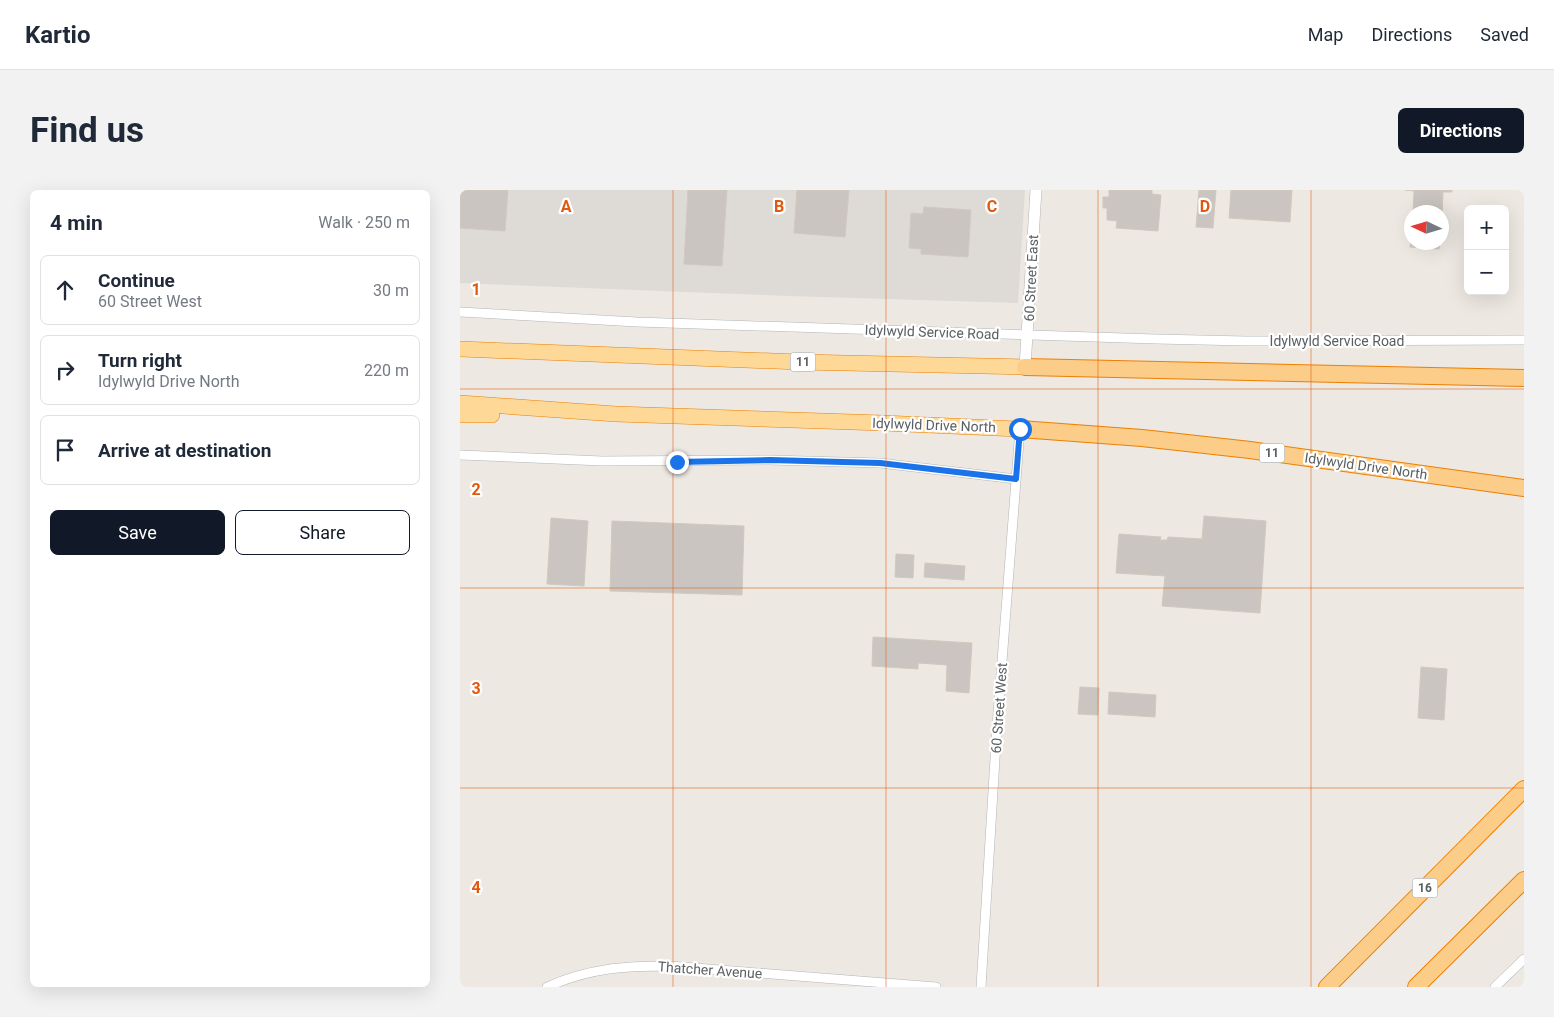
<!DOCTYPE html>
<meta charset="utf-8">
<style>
body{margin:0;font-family:Roboto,sans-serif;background:#f2f2f3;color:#1f2937}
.controls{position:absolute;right:15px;top:15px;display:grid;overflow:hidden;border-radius:8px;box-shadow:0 5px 20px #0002}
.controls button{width:45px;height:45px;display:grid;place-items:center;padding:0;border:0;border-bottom:1px solid #e0e1e3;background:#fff;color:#1f2937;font:25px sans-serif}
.compass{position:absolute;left:944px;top:15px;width:45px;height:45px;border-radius:50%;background:#fff;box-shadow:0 5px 20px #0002;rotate:274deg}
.stop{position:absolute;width:15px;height:15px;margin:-11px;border:4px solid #1a73e8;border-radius:50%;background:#fff}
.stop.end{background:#1a73e8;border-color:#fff;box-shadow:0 1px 5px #0008}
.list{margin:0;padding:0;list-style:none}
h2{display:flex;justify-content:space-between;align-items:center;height:65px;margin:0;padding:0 20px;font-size:21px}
h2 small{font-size:16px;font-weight:400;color:#747a83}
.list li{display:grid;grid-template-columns:32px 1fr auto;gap:15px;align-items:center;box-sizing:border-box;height:70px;margin:0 10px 10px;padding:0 10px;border:1px solid #e0e1e3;border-radius:8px}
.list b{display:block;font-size:19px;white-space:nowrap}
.list p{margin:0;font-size:16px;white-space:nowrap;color:#747a83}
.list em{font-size:16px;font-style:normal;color:#747a83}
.actions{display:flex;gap:10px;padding:15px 20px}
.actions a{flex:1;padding:11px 0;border:1px solid #111827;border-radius:8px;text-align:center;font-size:18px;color:#111827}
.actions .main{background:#111827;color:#fff}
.icon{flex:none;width:28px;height:28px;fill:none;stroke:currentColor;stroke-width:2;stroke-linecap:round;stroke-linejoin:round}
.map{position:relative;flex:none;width:1064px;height:797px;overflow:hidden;border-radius:8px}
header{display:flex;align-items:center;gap:30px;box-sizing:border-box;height:70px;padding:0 25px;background:#fff;border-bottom:1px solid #e0e1e3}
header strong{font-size:24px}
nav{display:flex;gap:28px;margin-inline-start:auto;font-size:18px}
.intro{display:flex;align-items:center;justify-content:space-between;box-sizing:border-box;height:120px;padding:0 30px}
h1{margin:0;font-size:35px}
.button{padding:12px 22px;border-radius:8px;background:#111827;color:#fff;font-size:18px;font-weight:700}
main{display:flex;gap:30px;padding:0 30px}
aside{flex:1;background:#fff;border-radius:8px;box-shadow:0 5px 20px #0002}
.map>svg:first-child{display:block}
.industrial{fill:#dedad5}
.building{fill:#cac5c0;stroke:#d1c9bf}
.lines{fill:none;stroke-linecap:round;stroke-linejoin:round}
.minor-casing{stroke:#b2b5b9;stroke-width:10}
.tertiary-casing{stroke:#b2b5b9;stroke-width:12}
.trunk-casing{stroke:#ed7f01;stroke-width:16}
.motorway-casing{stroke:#ed7f01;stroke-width:18}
.minor{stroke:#fff;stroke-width:9}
.tertiary{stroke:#fff;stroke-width:11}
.trunk{stroke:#fed896;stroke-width:15}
.motorway{stroke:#fccd88;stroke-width:16}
.route{stroke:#1a73e8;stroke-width:6}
.grid{fill:none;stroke:#e15910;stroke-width:1;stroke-opacity:0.55}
.labels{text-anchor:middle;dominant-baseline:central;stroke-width:4.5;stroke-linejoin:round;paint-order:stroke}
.shield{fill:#fff;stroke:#8c8f91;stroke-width:1}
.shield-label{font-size:12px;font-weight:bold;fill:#5a5f62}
.street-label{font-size:14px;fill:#5a5f62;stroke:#fff}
.grid-label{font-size:16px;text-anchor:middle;font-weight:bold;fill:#e15910;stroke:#fff;stroke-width:4.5;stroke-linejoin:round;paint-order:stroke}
</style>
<header>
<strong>Kartio</strong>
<nav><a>Map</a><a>Directions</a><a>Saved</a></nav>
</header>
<div class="intro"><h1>Find us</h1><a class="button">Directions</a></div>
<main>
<aside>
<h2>4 min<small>Walk · 250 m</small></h2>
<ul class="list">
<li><svg class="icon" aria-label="ahead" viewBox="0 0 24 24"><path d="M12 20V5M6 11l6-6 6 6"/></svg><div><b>Continue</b><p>60 Street West</p></div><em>30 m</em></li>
<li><svg class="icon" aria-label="right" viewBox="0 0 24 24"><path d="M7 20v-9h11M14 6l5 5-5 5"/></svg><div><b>Turn right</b><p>Idylwyld Drive North</p></div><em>220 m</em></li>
<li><svg class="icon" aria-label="arrive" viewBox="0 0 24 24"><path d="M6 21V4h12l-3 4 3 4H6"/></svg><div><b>Arrive at destination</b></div></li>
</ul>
<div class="actions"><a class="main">Save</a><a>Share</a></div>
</aside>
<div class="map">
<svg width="1064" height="797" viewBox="0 0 1064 797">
<rect width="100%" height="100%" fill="#ede8e1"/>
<!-- industrial -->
<path class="industrial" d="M0,0H565L558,113L330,106L0,93Z"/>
<!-- building -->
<path class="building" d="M0,0H48L45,41L0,38Z
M228,0H267L262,76L224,74Z
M337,0H389L385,47L334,43Z
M649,0H692V4L701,5L698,41L656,38L657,31L647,30V18H643V7H649Z
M739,0H756L753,38L736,37Z
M771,0H832L830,32L769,28Z
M945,0H992V2H983L982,25V22H953L954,1Z
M464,17L511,20L508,67L461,64V59L449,58L451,23L463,24Z
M952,37V52H980L979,59L950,57Z
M744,326L806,331L800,423L702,416L705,386L656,383L659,344L701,347L700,350H707L708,347L742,349Z
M91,328L128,331L124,396L87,394Z
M152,331L284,336L282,405L150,401Z
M436,364L454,365L453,388L435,387Z
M465,373L505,376L504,390L464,387Z
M413,447L512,453L509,503L486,501L487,475L458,473V479L412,476Z
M961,477L987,479L984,530L958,528Z
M620,497L639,498L638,525L618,524Z
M649,502L696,505L695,527L648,524Z"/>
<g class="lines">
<!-- minor casing -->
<g class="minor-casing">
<path id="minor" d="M0,122L177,132L696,149L786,151L1064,150
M0,265L142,271L310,270L420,273L556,289
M87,797C129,778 165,776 210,776L476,797
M521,797L537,536L560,239
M1035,797L1064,769"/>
</g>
<!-- tertiary casing -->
<g class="tertiary-casing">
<path id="tertiary" d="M565,177L576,0"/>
</g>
<!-- trunk casing -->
<g class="trunk-casing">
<path id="trunk" d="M0,159L339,172L565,177
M0,213L156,224L423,233L560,239
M0,225H32"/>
</g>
<!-- motorway casing -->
<g class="motorway-casing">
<path id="motorway" d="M565,177L1064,188
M560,239L682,248L790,260L1064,298
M867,797L1064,599
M956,797L1064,690"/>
</g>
<!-- minor -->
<use href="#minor" class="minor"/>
<!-- tertiary -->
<use href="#tertiary" class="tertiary"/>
<!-- trunk -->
<use href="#trunk" class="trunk"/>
<!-- motorway -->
<use href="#motorway" class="motorway"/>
</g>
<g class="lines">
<!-- route -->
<path class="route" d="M217,272L310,270L420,273L556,289L560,239"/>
</g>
<!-- grid -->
<path class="grid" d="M213,0V797M426,0V797M638,0V797M851,0V797M0,199H1064M0,398H1064M0,598H1064"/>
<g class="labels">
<!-- shield labels -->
<g class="shield">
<rect x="330.5" y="162.5" width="25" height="19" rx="4"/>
<rect x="799.5" y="253.5" width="25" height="19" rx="4"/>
<rect x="952.5" y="688.5" width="25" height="19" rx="4"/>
</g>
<g class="shield-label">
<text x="343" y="172">11</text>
<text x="812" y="263">11</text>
<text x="965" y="698">16</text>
</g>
<!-- street labels -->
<g class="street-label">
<text transform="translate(571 88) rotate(-87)">60 Street East</text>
<text transform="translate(472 142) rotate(2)">Idylwyld Service Road</text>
<text x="877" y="151">Idylwyld Service Road</text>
<text transform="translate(474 235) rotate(2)">Idylwyld Drive North</text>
<text transform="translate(906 276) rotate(8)">Idylwyld Drive North</text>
<text transform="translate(539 518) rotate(-86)">60 Street West</text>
<text transform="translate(250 780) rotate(4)">Thatcher Avenue</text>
</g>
</g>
<g class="grid-label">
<text x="106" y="22">A</text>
<text x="319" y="22">B</text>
<text x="532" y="22">C</text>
<text x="745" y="22">D</text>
<text x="16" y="105">1</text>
<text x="16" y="305">2</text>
<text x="16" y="504">3</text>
<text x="16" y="703">4</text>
</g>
</svg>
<div class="controls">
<button>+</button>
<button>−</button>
</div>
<svg class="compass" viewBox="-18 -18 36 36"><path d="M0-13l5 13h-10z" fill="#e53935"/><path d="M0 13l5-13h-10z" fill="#747a83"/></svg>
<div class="stop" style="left:560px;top:239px"></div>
<div class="stop end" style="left:217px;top:272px"></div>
</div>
</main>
